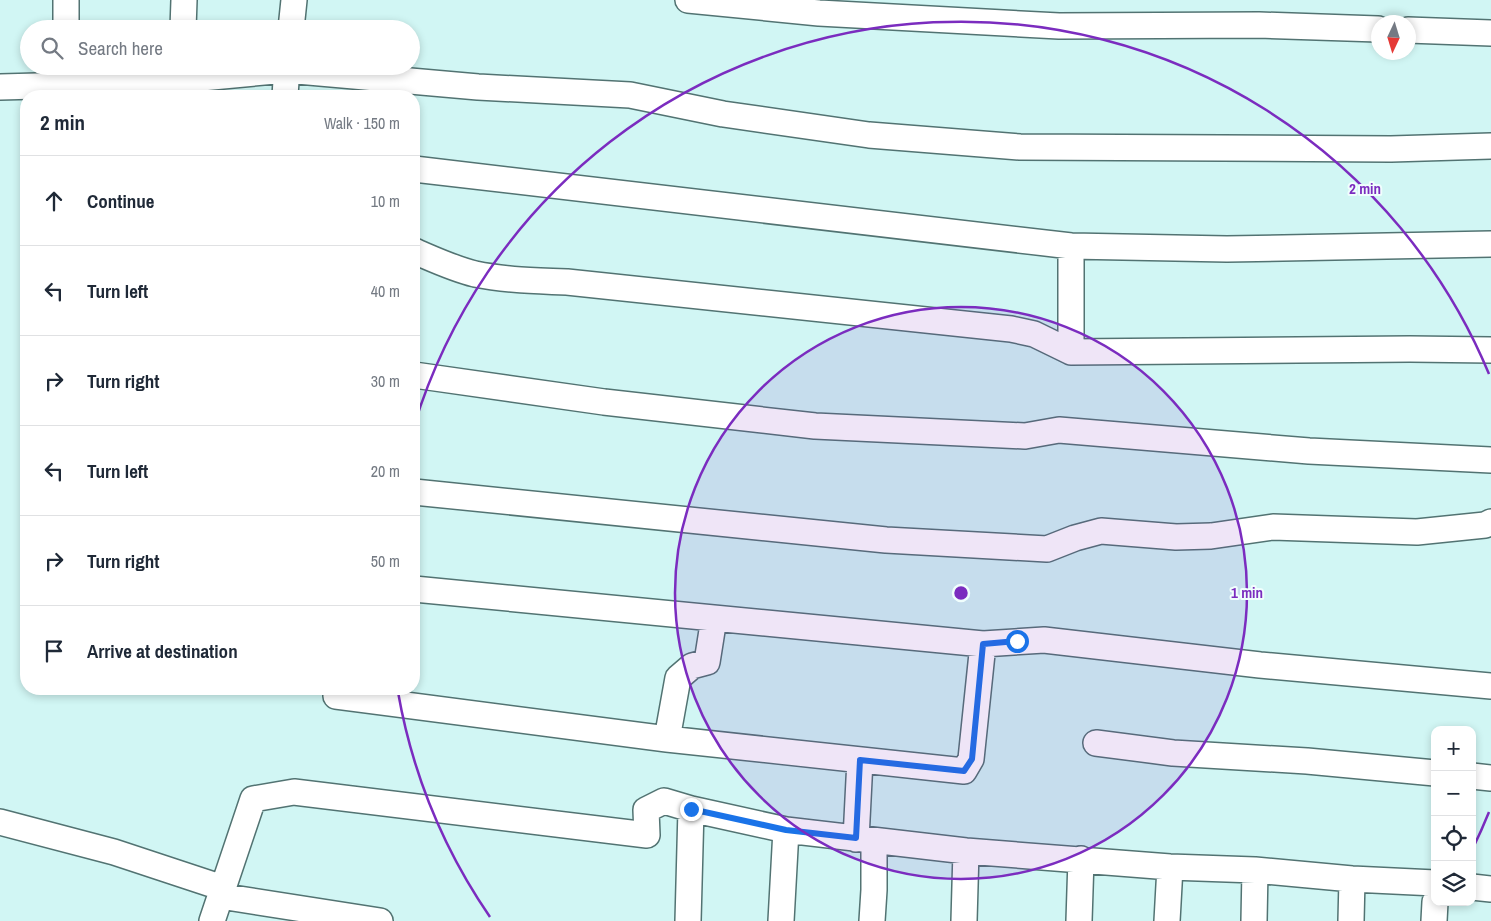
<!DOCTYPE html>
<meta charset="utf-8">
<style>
body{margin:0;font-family:"Archivo Narrow",sans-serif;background:#f2f2f3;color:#1f2937}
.controls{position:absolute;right:15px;bottom:15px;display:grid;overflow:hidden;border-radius:10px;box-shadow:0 2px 8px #0003}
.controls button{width:45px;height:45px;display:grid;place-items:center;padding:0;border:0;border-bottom:1px solid #e0e1e3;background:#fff;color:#1f2937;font:25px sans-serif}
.compass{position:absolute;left:1371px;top:15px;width:45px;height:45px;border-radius:50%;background:#fff;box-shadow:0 2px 8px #0003;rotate:184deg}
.stop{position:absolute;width:15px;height:15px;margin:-11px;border:4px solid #1a73e8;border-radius:50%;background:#fff}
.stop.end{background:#1a73e8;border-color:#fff;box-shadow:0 1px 5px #0008}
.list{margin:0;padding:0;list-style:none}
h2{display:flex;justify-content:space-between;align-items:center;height:65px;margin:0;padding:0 20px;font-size:21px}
h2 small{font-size:16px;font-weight:400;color:#747a83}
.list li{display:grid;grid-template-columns:32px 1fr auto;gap:15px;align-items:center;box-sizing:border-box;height:90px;padding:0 20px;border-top:1px solid #e0e1e3}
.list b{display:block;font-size:19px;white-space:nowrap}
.list em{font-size:16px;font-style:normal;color:#747a83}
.icon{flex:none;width:28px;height:28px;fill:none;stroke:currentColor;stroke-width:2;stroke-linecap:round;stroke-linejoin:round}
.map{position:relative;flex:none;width:1491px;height:921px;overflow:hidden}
.search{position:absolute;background:#fff;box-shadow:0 2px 8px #0003;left:20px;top:20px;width:400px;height:55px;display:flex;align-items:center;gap:12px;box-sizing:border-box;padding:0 18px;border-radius:28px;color:#747a83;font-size:19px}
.panel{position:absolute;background:#fff;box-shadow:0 2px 8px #0003;left:20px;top:90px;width:400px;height:605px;border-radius:20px}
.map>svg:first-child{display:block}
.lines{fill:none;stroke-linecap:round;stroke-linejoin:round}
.minor-casing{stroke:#527372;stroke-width:28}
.minor{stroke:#fff;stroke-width:25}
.route{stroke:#1a73e8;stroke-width:6}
.ring{fill:none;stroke:#7b2cbf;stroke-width:2.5}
.centre{fill:#7b2cbf;stroke:#f0fefd;stroke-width:2.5}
.ring-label{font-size:15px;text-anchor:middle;font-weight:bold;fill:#7b2cbf;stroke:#f0fefd;stroke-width:4;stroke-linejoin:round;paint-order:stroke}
</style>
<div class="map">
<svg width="1491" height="921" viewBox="0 0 1491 921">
<rect width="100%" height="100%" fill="#d1f6f4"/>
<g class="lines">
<!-- minor casing -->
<g class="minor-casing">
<path id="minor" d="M688,0L819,13L1059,26L1259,25L1378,29
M66,29V0
M183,29L184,0
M291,29L294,0
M1408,30L1491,33
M0,87L148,83L286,70L478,87L630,95L723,114L869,135L1020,147L1391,149L1491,146
M285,96L287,66
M414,169L1071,246L1227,249L1491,244
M1071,246V352L1410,349L1491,350
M414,251C433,259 454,269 475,274C505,280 536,281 567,282L1011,329L1034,334L1071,352
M414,375L604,402L815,426L1025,436L1059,430L1309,451L1491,460
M414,492L886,540L1047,549L1075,538L1101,531L1176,537L1211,536L1273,527L1417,532L1485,525L1491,522
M414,589L983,644L1044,640L1260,665L1491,686
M336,696L667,739L964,771L971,759L983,644
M667,739L678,678L692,666L707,662L714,618
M1096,743L1173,753L1307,761L1435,773
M1472,776L1491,778
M0,822L114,852L223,888
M856,839L860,760
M1472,887L1491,889
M220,896L380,921
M212,921L253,799L294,792L647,835L646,810L664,801L691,809L786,830L966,851L1170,867L1255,870L1352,879L1435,883
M688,921L691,809
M781,921L786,830
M872,921L874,890V841
M964,921L966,851
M1079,921L1081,859
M1167,921L1170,867
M1254,921L1255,870
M1351,921L1352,879
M1434,921L1435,902"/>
</g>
<!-- minor -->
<use href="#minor" class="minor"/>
</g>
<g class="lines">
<!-- route -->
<path class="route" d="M691,809L786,830L856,838L860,760L964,771L972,759L983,644L1017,641"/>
</g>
<!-- distance rings -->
<circle cx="961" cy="593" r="286" fill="#7b2cbf" fill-opacity=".12"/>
<g class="ring">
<circle cx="961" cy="593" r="286"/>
<path d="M1489 812A572 572 0 0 1 1473 848M490 917A572 572 0 0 1 398 692M414 426A572 572 0 0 1 1489 374"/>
</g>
<circle cx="961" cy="593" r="8" class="centre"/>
<g class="ring-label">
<text x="1365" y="194">2 min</text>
<text x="1247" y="598">1 min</text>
</g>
</svg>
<div class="controls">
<button>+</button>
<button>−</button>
<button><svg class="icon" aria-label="locate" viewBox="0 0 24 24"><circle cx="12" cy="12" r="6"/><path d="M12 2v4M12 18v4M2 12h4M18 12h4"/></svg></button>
<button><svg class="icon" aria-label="layers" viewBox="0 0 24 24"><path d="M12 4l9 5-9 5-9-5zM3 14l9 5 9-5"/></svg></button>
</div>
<svg class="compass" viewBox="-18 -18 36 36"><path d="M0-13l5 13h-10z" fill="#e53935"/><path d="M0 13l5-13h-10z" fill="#747a83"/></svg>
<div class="stop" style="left:1017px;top:641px"></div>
<div class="stop end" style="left:691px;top:809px"></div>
<div class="search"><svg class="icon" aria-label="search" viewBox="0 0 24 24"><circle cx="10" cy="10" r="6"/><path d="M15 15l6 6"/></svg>Search here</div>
<section class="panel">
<h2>2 min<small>Walk · 150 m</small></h2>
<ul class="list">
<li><svg class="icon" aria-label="ahead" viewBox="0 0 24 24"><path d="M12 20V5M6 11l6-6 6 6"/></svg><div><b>Continue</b></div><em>10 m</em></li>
<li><svg class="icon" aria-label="left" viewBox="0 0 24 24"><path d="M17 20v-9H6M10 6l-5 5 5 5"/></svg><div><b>Turn left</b></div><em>40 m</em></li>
<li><svg class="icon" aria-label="right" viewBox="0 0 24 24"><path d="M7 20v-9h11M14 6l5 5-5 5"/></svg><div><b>Turn right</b></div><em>30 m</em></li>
<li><svg class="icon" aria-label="left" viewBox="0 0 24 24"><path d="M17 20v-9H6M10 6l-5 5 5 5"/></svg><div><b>Turn left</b></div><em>20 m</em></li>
<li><svg class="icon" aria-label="right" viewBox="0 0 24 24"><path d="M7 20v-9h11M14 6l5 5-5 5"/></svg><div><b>Turn right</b></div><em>50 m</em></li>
<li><svg class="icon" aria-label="arrive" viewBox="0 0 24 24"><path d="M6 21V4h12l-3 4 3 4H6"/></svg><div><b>Arrive at destination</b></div></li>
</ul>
</section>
</div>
